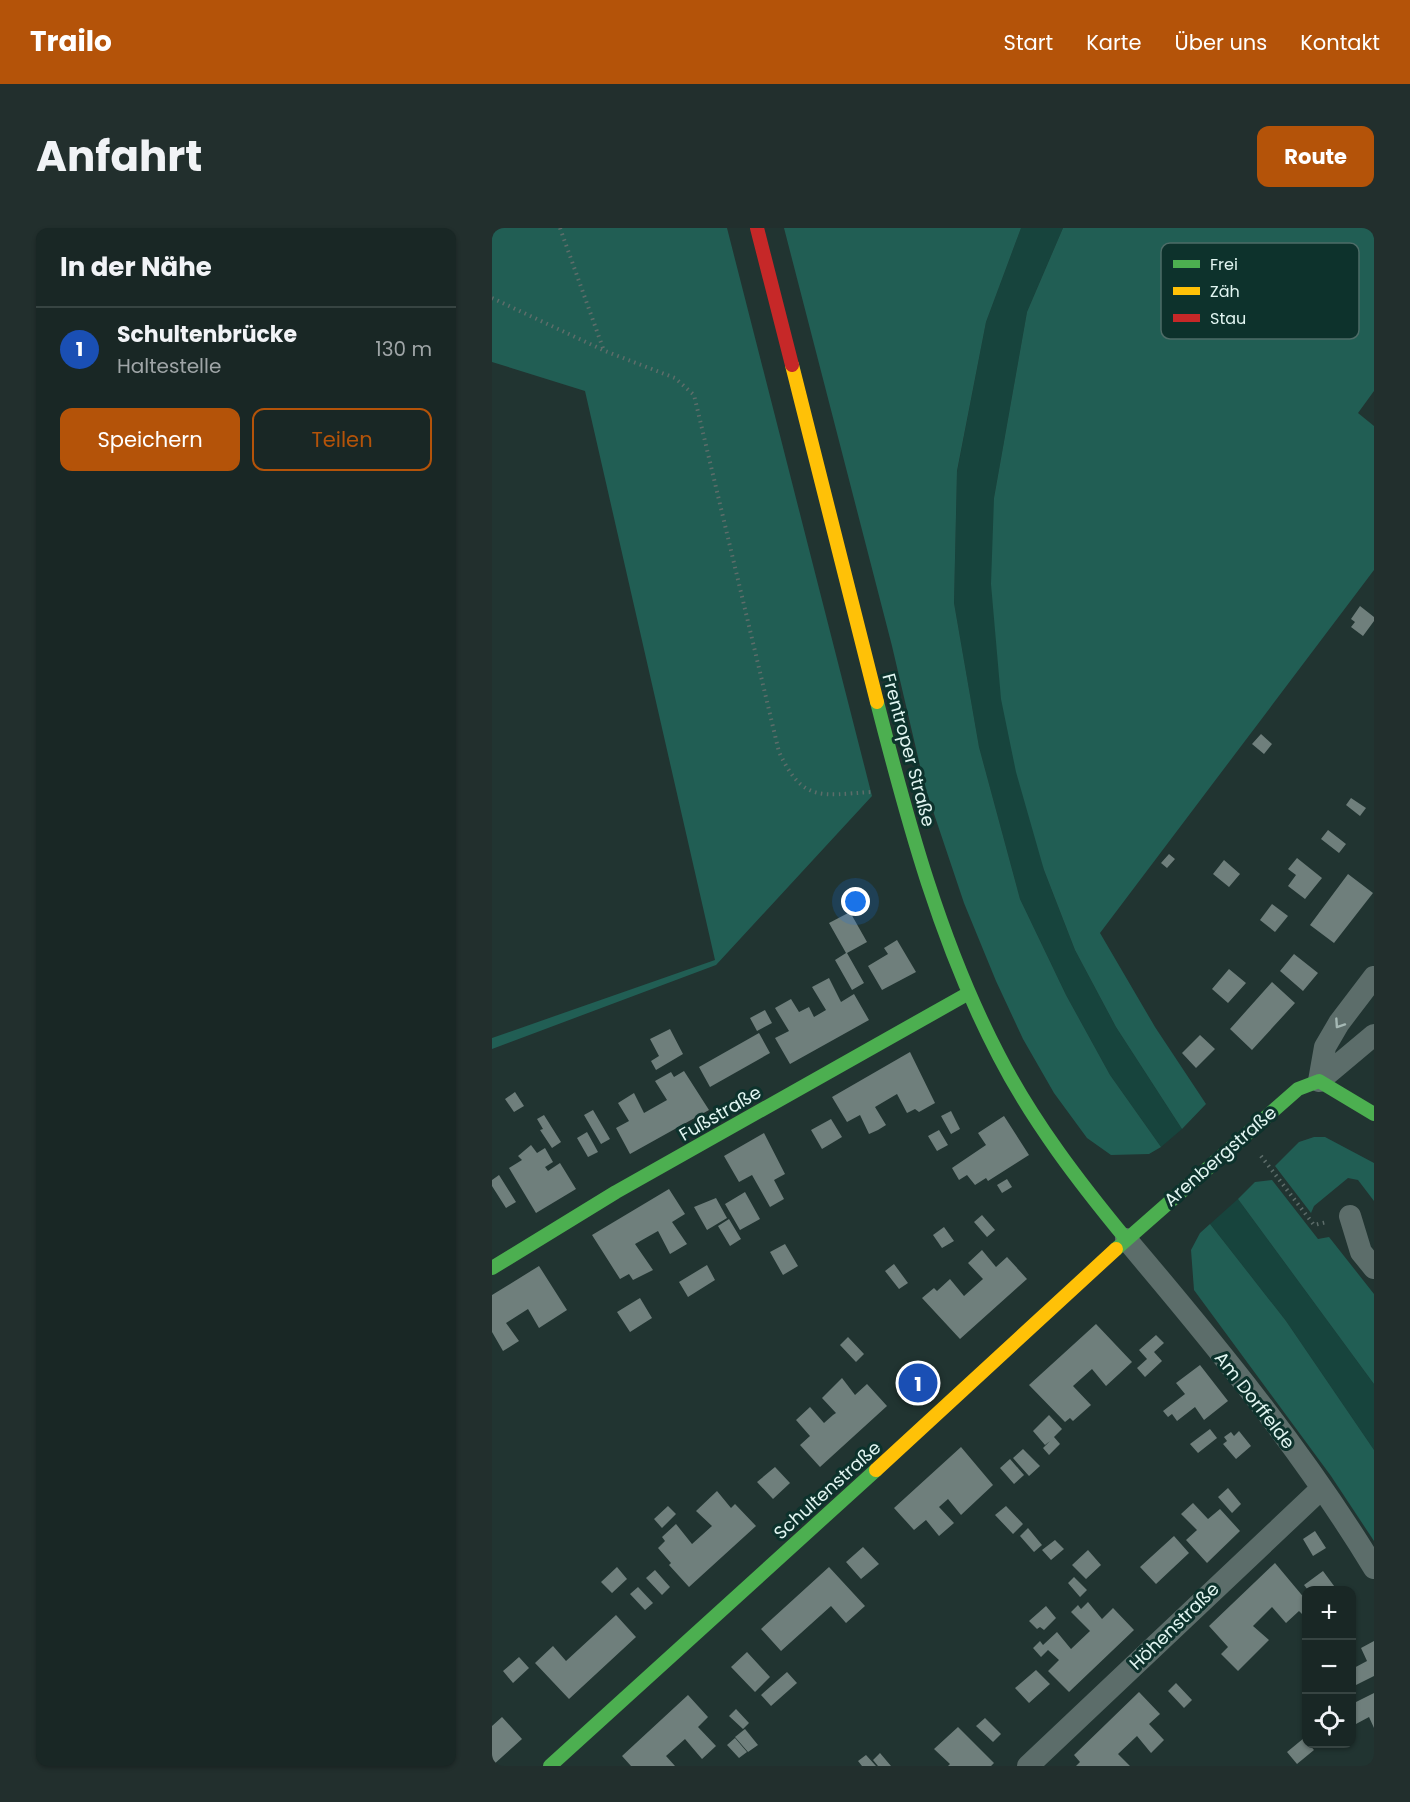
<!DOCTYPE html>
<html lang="de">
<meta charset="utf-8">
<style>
body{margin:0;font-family:Poppins,sans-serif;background:#222f2d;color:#f1f3f6}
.controls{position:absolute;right:18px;bottom:18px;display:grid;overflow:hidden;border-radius:12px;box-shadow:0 2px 4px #0004}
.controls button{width:54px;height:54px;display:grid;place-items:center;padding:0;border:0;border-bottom:2px solid #374442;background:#192725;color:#f1f3f6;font:30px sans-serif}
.you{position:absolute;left:364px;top:674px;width:21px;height:21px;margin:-15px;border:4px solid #fff;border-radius:50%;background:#1a73e8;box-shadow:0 0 0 9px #1a73e833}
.badge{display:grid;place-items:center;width:39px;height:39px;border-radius:50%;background:#b45309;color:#fff;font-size:20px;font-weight:700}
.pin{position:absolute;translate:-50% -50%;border:3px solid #fff;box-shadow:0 2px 6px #0006}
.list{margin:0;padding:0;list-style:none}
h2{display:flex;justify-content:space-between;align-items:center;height:78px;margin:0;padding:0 24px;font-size:26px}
h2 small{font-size:20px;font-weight:400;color:#9fa5a7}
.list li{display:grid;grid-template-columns:39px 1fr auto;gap:18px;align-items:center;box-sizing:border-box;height:84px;padding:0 24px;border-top:2px solid #374442}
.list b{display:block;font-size:22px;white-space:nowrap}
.list p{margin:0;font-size:20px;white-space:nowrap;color:#9fa5a7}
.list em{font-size:20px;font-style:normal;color:#9fa5a7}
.actions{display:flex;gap:12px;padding:18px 24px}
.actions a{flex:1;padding:14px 0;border:2px solid #b45309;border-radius:12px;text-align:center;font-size:21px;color:#b45309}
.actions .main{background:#b45309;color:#fff}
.icon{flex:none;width:33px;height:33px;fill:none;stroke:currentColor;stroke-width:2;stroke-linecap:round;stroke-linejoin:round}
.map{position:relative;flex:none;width:882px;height:1538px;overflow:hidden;border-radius:12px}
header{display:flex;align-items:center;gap:36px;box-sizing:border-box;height:84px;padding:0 30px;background:#b45309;color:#fff}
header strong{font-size:28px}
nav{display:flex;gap:33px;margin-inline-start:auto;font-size:21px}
.intro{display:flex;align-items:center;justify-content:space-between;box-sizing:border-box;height:144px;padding:0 36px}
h1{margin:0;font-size:42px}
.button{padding:15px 27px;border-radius:12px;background:#b45309;color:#fff;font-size:21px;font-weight:700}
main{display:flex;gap:36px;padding:0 36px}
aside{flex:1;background:#192725;border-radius:12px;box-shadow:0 2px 4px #0004}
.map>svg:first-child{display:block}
.built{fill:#17443d}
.green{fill:#215e54}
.building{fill:#6f7f7c}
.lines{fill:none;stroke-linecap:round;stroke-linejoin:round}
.path{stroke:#5d6d6a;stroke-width:4;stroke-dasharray:1.5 4.5;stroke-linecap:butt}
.street{stroke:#5c6d6a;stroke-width:22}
.fast{stroke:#4caf50;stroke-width:14}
.slow{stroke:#ffc107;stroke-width:14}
.jam{stroke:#c62828;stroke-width:14}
.oneway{stroke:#a5b8b4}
.labels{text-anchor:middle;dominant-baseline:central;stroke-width:6;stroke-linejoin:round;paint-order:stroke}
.street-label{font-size:18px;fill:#e1f5f1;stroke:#0d322c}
.key{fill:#0d322c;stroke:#4d6c67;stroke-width:1.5}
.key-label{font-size:16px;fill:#e1f5f1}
</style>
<header>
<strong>Trailo</strong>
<nav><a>Start</a><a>Karte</a><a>Über uns</a><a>Kontakt</a></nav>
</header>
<div class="intro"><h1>Anfahrt</h1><a class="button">Route</a></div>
<main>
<aside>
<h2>In der Nähe<small></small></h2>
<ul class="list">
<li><span class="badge" style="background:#1a4fb4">1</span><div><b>Schultenbrücke</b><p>Haltestelle</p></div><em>130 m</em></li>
</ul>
<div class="actions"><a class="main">Speichern</a><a>Teilen</a></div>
</aside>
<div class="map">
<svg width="882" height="1538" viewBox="0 0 882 1538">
<rect width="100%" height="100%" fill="#213431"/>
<!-- built -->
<path class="built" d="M529,0H571L535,84L502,270L552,642L583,722L624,799L690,901L669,919L618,847L574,767L528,671L487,519L462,375L465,244L494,94Z
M746,971L882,1156V1222L794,1093L718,996Z"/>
<!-- green -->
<path class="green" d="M0,0H235L380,568L224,737L0,821V810L223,732L93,163L0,134Z
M292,0H529L494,94L465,243L462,375L487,519L528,671L574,767L618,847L669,919L657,926L619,927L595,910L562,865L531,811L504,753L472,675L433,559L400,418Z
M571,0H882V163L866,185L882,198V342L608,705L663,799L714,876L690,901L624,799L583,722L552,642L524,544L509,471L499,356L502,270L535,84Z
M822,909H833L882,935V973L866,952L856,950L822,978L819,985L783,938L807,914Z
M780,952L826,1011L837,1009L882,1066V1156L746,971L763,954Z
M718,996L794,1093L882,1222V1313L839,1248L702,1062L699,1022L708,1005Z"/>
<!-- building -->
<path class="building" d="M868,378L882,389V393L871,408L859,399L863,394L859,391Z
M769,506L780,516L772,526L760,516Z
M859,570L874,580L868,588L854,577Z
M836,602L854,616L847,625L829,611Z
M677,626L683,631L675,640L669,635Z
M805,630L830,650L813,671L796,658L804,647L796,641Z
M732,632L748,646L737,659L721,646Z
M856,646L881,665L842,715L818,697Z
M780,676L796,688L783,704L768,692Z
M358,684L375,714L355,725L372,755L360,762L343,732L354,725L337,695Z
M405,712L424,744L390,762L376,738L396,726L392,720Z
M802,726L826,745L811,763L788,743Z
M737,741L754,755L736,775L720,761Z
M337,750L349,774L362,766L377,792L298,836L283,810L297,803L283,780L299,771L307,784L317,779L322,789L334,782L320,759Z
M780,754L803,775L760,822L738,801Z
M273,782L280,795L265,803L258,790Z
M178,801L191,826L164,842L159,833L167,828L158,811Z
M267,805L278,825L218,859L207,839Z
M708,807L723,821L704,840L690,825Z
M418,824L443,875L427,884L423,881L415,885L405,866L383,879L394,897L386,902L377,906L368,887L355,894L340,869Z
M192,843L217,882L138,926L124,900L137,893L126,875L142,865L152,885L175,872L163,853L179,844L182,849Z
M23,864L32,878L22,884L13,871Z
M101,882L118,911L109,916L92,887Z
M459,883L468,901L459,906L449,888Z
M52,887L69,914L60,920L48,902L51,901L45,891Z
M512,888L537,927L496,953L494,950L483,957L475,947L467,952L460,940L494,917L486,905Z
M339,891L350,909L330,921L319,902Z
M447,902L456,917L445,923L436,908Z
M95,904L106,924L96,929L85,910Z
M272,905L293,946L282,952L292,971L278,979L260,947L247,954L232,928Z
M39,917L45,925L53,920L61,934L53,939L56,943L68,935L84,961L44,985L17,940L30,932L26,928Z
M7,947L24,974L14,980L0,958V952Z
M515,951L520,959L510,965L505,957Z
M177,961L193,986L180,994L195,1016L178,1026L166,1003L143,1016L161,1042L141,1052L137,1046L128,1051L100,1007Z
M253,964L268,991L248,1002L233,976Z
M224,970L235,990L215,1002L202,979Z
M490,987L503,1002L495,1009L482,994Z
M237,991L249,1011L238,1018L226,998Z
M452,999L462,1013L450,1020L441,1007Z
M293,1016L306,1038L291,1047L278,1024Z
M490,1022L504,1039L515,1029L535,1051L468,1111L430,1070L442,1060L445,1063L458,1051L472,1068L491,1051L476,1035Z
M402,1036L416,1055L407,1061L393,1043Z
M215,1037L223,1052L196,1069L187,1054Z
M47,1038L75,1082L47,1100L36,1081L14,1095L27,1113L11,1123L0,1104V1067Z
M148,1070L160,1090L138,1104L125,1084Z
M604,1096L640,1134L614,1158L600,1141L581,1158L599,1177L581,1193L578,1190L573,1194L537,1157Z
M664,1107L672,1115L662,1124L670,1133L653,1149L645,1140L655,1131L647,1122Z
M356,1109L372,1126L364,1134L348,1117Z
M708,1137L736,1173L712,1192L703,1179L685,1193L680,1186L676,1189L671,1183L693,1166L684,1155Z
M350,1150L363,1167L375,1156L395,1178L328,1239L308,1217L318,1208L304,1192L318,1179L332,1195L341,1187L344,1185L330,1170Z
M557,1187L570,1201L562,1209L568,1216L557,1227L551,1220L558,1213L553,1217L541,1203L549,1195L553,1199L549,1195Z
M718,1201L725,1210L706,1225L698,1216Z
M747,1203L759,1218L744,1231L731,1216L735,1213L732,1209L739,1204L742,1208Z
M469,1219L501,1257L469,1287L456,1271L447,1279L462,1295L447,1308L434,1292L422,1302L402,1280Z
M531,1221L548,1238L537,1248L521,1230Z
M518,1231L532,1247L522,1256L508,1240Z
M283,1239L298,1255L281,1271L265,1254Z
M736,1260L749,1276L740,1285L726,1269Z
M225,1263L239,1280L243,1276L264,1298L197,1359L177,1337L179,1335L166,1320L173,1313L170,1309L184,1296L200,1316L220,1298L204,1283Z
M701,1275L716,1291L728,1281L748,1303L715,1335L694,1312L705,1302L689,1286Z
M176,1278L184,1286L170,1300L162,1291Z
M514,1278L531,1296L521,1306L503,1287Z
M536,1300L550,1317L542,1324L528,1308Z
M823,1303L834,1320L821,1328L811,1311Z
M682,1308L697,1325L664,1356L648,1339Z
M563,1312L572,1321L559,1332L550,1322Z
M371,1319L387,1336L369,1351L354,1334Z
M596,1322L609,1337L594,1351L580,1337Z
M783,1335L814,1372V1383L811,1387L807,1383L794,1395L780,1379L761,1398L777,1412L746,1443L729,1426L736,1419L717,1398Z
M125,1339L135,1351L120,1365L109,1354Z
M337,1339L373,1378L354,1395L339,1378L289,1423L269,1401Z
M163,1342L178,1359L170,1367L154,1350Z
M831,1343L845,1362H816L812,1357Z
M582,1349L595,1362L588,1369L576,1355Z
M146,1359L161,1375L153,1382L138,1366Z
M596,1374L610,1391L621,1380L642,1402L577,1464L556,1443L567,1432L556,1422L549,1429L541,1420L548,1413L551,1417L565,1404L579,1421L598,1403L579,1384L586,1377L589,1381Z
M554,1378L564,1390L552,1402L548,1399L545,1401L537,1393Z
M124,1387L144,1409L77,1471L43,1435L61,1418L74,1433Z
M882,1413V1448L860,1459V1441L875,1433L869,1420Z
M255,1424L278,1449L263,1464L239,1439Z
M27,1429L37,1440L21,1455L11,1443Z
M544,1442L558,1456L537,1475L523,1460Z
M295,1444L305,1455L279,1478L269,1467Z
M684,1455L700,1472L692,1480L676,1463Z
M647,1464L668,1486L657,1496L672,1512L659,1525L645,1508L626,1526L638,1538H584L588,1534L582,1527Z
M882,1465V1500L877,1489L864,1496L860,1487V1476Z
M196,1467L216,1489L206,1499L224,1518L210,1531L193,1511L174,1528L183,1538H139L130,1528Z
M244,1481L257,1495L251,1501L237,1488Z
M10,1489L30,1511L0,1538V1498Z
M493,1490L509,1506L501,1514L484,1498Z
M466,1499L502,1535L499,1538H456L458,1536L442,1521Z
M253,1501L266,1517L256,1524L243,1509Z
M243,1510L255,1524L247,1530L235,1517Z
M812,1510L822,1522L805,1536L795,1524Z
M388,1525L399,1538H386L381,1532Z
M374,1527L384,1538H370L366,1533Z"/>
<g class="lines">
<!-- path -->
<path class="path" d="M68,0L112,123
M0,70L113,123L183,150L202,167L287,524C311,575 329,567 379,564
M769,928L822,997L835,994"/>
<!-- street -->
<path class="street" d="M827,853L833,819L847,795L882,749
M827,853L882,807
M858,988L869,1024L882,1040
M634,1011C722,1115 811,1223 882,1340
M536,1538L830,1260"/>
<!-- fast -->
<path class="fast" d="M385,474C416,595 449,717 507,828C541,894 587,954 634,1011
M624,1021L806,861L827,853L882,886
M0,1040L124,964L477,765
M58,1538L384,1242"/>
<!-- slow -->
<path class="slow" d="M300,137L385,474
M384,1242L624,1021"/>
<!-- jam -->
<path class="jam" d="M265,0L300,137"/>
</g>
<!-- one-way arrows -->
<defs><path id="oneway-chevron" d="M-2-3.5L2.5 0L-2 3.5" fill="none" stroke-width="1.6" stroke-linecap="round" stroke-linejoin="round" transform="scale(1.5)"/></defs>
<use class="oneway" href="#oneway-chevron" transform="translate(847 796) rotate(124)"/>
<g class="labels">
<!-- street labels -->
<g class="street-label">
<text transform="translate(417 522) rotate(75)">Frentroper Straße</text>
<text transform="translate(228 885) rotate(-30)">Fußstraße</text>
<text transform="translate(728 928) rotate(-41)">Arenbergstraße</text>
<text transform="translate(763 1172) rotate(52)">Am Dorffelde</text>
<text transform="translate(335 1262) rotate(-42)">Schultenstraße</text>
<text transform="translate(682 1398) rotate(-44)">Höhenstraße</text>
</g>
</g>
<!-- legend -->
<rect x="669" y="15" width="198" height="96" rx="9" class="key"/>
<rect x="681" y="32" width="27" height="8" fill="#4caf50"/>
<rect x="681" y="59" width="27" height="8" fill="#ffc107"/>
<rect x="681" y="86" width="27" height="8" fill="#c62828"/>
<g class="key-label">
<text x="718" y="42">Frei</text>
<text x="718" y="69">Zäh</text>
<text x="718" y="96">Stau</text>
</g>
</svg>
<div class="controls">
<button>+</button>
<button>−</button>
<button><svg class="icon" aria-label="locate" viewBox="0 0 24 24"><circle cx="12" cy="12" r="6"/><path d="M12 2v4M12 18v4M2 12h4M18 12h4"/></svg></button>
</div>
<div class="you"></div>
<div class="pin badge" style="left:426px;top:1155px;background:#1a4fb4">1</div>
</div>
</main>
